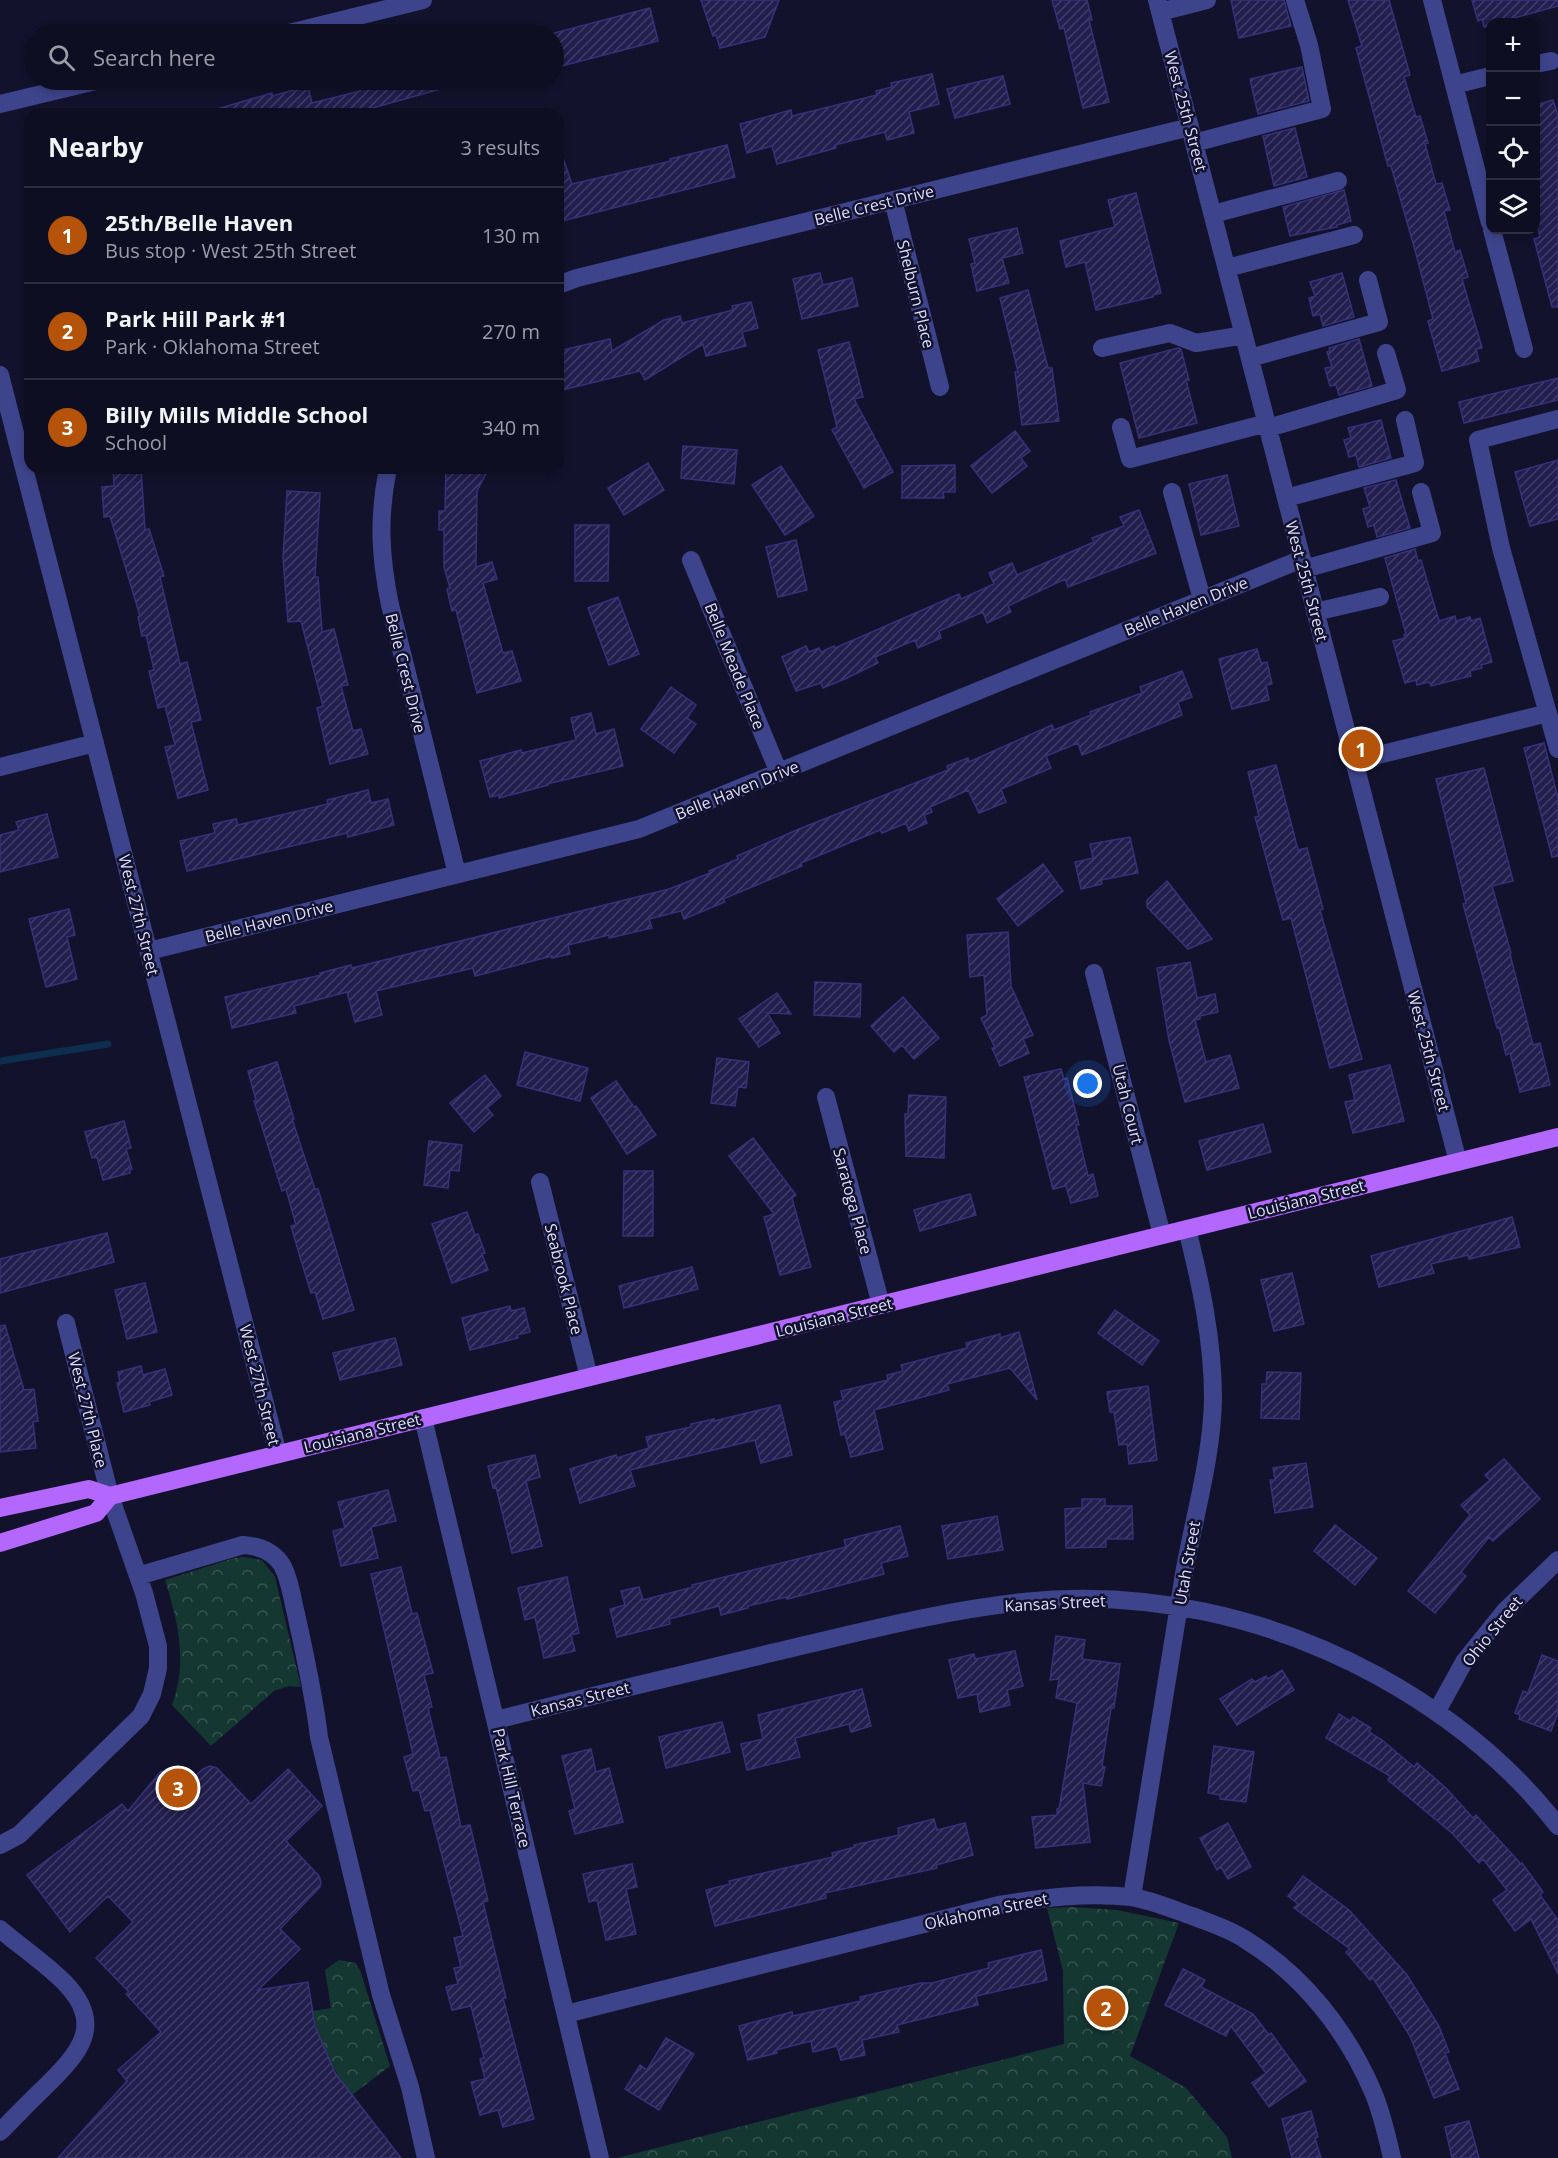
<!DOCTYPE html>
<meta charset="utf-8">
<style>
body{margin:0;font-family:"Open Sans",sans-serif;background:#17172a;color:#f1f3f6}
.controls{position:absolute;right:18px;top:18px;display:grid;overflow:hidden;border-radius:12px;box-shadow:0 3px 9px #0003}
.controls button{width:54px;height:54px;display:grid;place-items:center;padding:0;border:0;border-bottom:2px solid #2e2e40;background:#0e0e22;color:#f1f3f6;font:30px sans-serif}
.you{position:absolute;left:1088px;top:1084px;width:21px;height:21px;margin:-15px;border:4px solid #fff;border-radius:50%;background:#1a73e8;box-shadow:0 0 0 9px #1a73e833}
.badge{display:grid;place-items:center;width:39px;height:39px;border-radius:50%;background:#b45309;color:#fff;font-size:20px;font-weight:700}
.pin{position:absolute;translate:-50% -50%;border:3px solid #fff;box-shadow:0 2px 6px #0006}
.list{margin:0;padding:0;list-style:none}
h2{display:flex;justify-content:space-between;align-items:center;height:78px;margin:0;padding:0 24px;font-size:26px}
h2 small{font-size:20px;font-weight:400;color:#9b9ca5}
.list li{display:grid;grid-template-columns:39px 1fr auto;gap:18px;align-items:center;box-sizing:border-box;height:96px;padding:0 24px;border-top:2px solid #2e2e40}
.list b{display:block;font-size:22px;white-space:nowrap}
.list p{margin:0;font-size:20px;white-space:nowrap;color:#9b9ca5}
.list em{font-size:20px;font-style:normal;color:#9b9ca5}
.icon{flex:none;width:33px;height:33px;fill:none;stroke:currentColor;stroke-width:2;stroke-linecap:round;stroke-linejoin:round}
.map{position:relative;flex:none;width:1558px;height:2158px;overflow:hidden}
.search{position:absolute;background:#0e0e22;box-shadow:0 3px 9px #0003;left:24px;top:24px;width:540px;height:66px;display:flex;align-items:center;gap:15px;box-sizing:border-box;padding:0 21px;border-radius:33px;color:#9b9ca5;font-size:22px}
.panel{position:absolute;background:#0e0e22;box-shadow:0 3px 9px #0003;left:24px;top:108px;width:540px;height:366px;border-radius:18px}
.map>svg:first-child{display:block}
.forest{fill:url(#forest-crowns)}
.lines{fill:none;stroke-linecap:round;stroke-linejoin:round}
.stream{stroke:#0e2e50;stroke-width:7}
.building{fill:url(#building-hatch);stroke:#363179;stroke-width:1.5}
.minor{stroke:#3e448b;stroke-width:18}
.major{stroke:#b367fd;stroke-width:18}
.labels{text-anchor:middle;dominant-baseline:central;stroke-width:5;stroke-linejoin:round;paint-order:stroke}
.street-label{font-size:16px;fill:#dedfff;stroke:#13122d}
</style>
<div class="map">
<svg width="1558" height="2158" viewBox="0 0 1558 2158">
<defs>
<pattern id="forest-crowns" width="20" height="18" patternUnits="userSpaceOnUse" patternTransform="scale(1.5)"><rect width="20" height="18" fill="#153732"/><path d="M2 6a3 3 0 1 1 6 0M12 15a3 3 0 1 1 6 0" fill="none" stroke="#375451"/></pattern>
<pattern id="building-hatch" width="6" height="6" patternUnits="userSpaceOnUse" patternTransform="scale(1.5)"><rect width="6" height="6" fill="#221e4e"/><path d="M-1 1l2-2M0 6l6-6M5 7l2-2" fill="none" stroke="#423e69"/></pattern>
</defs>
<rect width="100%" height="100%" fill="#13122d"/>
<!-- forest -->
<path class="forest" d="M244,1557L262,1560L275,1577L301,1687L289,1686L274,1691L211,1746L172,1705C188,1662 178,1622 165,1580L234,1558Z
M1071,1907L1117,1910L1179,1923L1130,2056L1186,2088L1227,2137L1232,2158H617L1064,2044L1063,1971L1047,1908Z
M339,1960L355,1963L360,1970L390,2066L352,2095C333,2071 318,2043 313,2011L331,2008L325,1970Z"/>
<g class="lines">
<!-- stream -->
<path class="stream" d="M0,1061L108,1044"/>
</g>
<!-- building -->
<path class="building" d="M701,0H779L765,37L720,48L716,35L713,36Z
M1052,0H1087L1092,20H1089L1109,102L1083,108L1064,28L1060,29Z
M1231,0H1284L1291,26L1239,38Z
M1348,0H1389L1410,75L1404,77L1416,117L1420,116L1428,143L1425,144L1436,184L1442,183L1450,210L1444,211L1455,252L1460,250L1468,277L1462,279L1482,348L1476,349L1479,361L1442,371L1428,321L1433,319L1415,250L1391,166H1388L1356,48L1362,46Z
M1472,0H1558V6L1499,22H1491V25L1484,27L1482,19L1478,21Z
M650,8L658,41L554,68V33Z
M1302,67L1309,101L1258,114L1250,79Z
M932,74L939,104L909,112L914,133L887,140L885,132L835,145L836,148L777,164L772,146L747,153L740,124L791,110L792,116L877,95L876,91L892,87L891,83Z
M1003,76L1010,104L955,118L947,89Z
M357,80H454L455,85L351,114H218L217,109L272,93V96L308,86L312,103L360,91Z
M1553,100L1558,115V307H1552L1534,239L1540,237L1536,219V105Z
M1295,128L1307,177L1274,186L1263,136Z
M727,145L735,177L558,222V152H561L572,184L671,161L670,159Z
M1344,190L1351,221L1337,225V227L1290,236L1283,207Z
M1136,193L1161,293L1153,295V297L1096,310L1085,262L1066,267L1060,241L1115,227L1108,200Z
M1017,228L1023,253L1002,258L1009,283L977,291L971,264L975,263L969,239Z
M820,273L823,285L852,278L858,306L802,319L793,279Z
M1342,273L1354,317L1323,326L1320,314L1313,316L1309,298L1315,296L1310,282Z
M1028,290L1048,368H1052L1059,421L1022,425L1015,372H1018L1000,298Z
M751,302L758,328L742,332L746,346L706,356L703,344L645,380L640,371L558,391V351L610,339L612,351L664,320L680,316L682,323L733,310L732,306Z
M1359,339L1372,386L1339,395L1336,385L1330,386L1325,368L1332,367L1327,352L1330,351L1329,348Z
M849,342L863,397L854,399L893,472L864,488L832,430L837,427L818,350Z
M1178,348L1181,349L1189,380H1186L1197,423L1139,438L1120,363Z
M1558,378V400L1464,423L1459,402Z
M1381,420L1391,458L1359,467L1356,455L1349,457L1344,440L1351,438L1348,428Z
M1015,431L1030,451L1021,458L1027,466L992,493L971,466Z
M683,446L737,450L734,484L681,478Z
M1558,460V519L1530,526L1515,472Z
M648,463L664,490L624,515L608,488Z
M955,465V492H943L944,498H902V466Z
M781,466L814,516L785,535L752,485Z
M113,468H141L145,530L149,529L164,576L160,577L180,664L187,662L201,720L191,722L208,790L178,798L165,747L175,745L165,706L158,708L149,671L154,670L146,635L142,636L138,617L140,616L110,516L104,517L102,487L114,486Z
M446,468H489L477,491L476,567L492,562L497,579L483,583L503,653L512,651L521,681L477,693L456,610L452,611L447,589L450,588L444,567V530H439V511H445Z
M1227,475L1239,526L1201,535L1189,484Z
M1396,480L1410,528L1377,537L1374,525L1368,527L1363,509L1370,507L1364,488Z
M287,491L320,493L315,577H318L322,632L334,629L348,685L341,686L353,731L361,729L368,754L330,764L317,708L323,706L301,621L288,622L283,558Z
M1139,510L1156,553L1068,587L1065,579L1008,606L1011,612L987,623L983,612L939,631L941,638L918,648L915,640L875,657L878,663L847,678L823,688L821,683L796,691L782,657L806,646L809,652L819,648L821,652L834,646L835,648L959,594L961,599L994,584L989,573L1012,563L1017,575L1094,542L1092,538L1124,526L1120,517Z
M575,525H609L608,581H575Z
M796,540L807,590L778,597L766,547Z
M1415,549L1418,561L1421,560L1439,621L1455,616L1456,621L1470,617L1471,621L1480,618L1492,662L1481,665L1482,668L1470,671L1471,676L1431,686L1429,682L1417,685L1416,680L1405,683L1393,641L1405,638L1404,635L1406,634L1385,558Z
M618,597L639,654L609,665L588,608Z
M1257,649L1261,663L1267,662L1272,684L1266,685L1269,700L1232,709L1219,659Z
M1182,671L1192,697L1178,702L1182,715L1082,755L1078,743L1046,756L1051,768L1001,789L1006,802L979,813L968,790L930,807L932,812L924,815L927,823L909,831L906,823L882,833L880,830L801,863L802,866L723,899L725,902L684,919L681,911L649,919L652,928L609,938V935L568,945L570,954L552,958V956L475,976L473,968L376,991L382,1015L355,1022L347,992L294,1006L296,1013L232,1028L225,997L321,975L320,973L351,965L352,968L669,889L710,873L709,871L738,859L737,856L799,829L948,770L947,766L968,758L969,762L1052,725L1054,730L1091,715L1090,712L1142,693L1140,687Z
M671,687L696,705L687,718L696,724L674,753L641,729Z
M591,713L596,734L614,729L623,766L547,784L548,785L499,798V795L490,797L480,761L521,750L522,753L576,740L571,718Z
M1544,743L1558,798V856L1552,857L1524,748Z
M1276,765L1298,850L1307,848L1323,909L1320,910L1362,1059L1330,1068L1291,918L1283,920L1255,817L1259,816L1248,772Z
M1484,768L1513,881L1492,886L1511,953L1510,954L1533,1045L1540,1043L1550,1085L1520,1092L1510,1053L1506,1055L1499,1027L1497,1028L1463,904L1466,903L1436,779Z
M368,790L371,803L388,799L394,825L348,837L347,833L187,871L180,841L215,833L213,824L236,819L238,825L328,804L327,800Z
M47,814L58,857L0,872V835L19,830L16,822Z
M1130,837L1138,873L1101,880L1102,884L1081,889L1075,862L1093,858L1090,844Z
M1043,864L1063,891L1018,926L997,899Z
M1167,881L1212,939L1188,949L1147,907V900Z
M69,909L75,935L67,937L77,979L46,987L29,919Z
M1008,932L1011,986L1033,1035L1023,1039L1029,1053L1000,1066L992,1048H995L981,1018L987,1015L984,975L970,977L967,935Z
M1190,962L1197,998L1215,994L1218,1012L1200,1016V1019L1195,1020L1206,1062L1230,1055L1239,1088L1185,1102L1169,1040L1157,968Z
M815,982L861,984L860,1017L814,1015Z
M777,993L791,1014L767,1013L780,1033L759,1047L739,1019Z
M903,997L939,1038L914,1059L902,1045L894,1052L871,1026Z
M525,1052L588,1068L580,1101L517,1085Z
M717,1058L749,1062L746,1088L738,1087L735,1106L711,1103Z
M277,1062L294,1119H292L315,1189H318L354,1310L323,1319L315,1292L311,1293L300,1257L291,1226L296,1225L286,1189L282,1191L254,1101L256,1100L248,1071Z
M1390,1065L1404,1121L1353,1133L1345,1102L1355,1100L1349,1075Z
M1061,1069L1064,1079L1067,1078L1079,1125H1076L1088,1176L1093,1174L1098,1196L1071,1203L1066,1186L1053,1189L1024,1077Z
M485,1075L501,1096L487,1108L493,1115L474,1132L450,1103Z
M616,1081L634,1107L636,1106L656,1135L627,1154L591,1098Z
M909,1095L946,1097L944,1158L906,1156L905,1114H908Z
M124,1121L131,1148L126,1149L132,1169H130V1173L103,1180L97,1157L92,1158L85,1132Z
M1263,1124L1271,1152L1207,1170L1199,1141Z
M753,1138L796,1195L792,1198L811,1267L780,1275L764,1217L774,1214L729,1156Z
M429,1141L462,1145L459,1171L450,1170L448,1188L424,1185Z
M624,1171H653V1236H623Z
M970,1194L976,1215L920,1231L914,1210Z
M467,1212L475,1235L478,1234L485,1253L482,1254L488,1270L452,1283L432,1224Z
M1512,1217L1520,1247L1469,1259L1468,1255L1431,1264L1434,1273L1379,1287L1371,1256Z
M107,1233L114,1262L0,1293V1259Z
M692,1267L698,1289L624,1308L619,1286Z
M1292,1273L1304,1324L1274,1331L1261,1280Z
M145,1283L157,1332L127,1339L115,1290Z
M510,1306L511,1311L524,1308L530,1332L517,1335L518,1338L470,1350L462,1318Z
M1115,1310L1159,1341L1142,1365L1098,1333Z
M5,1325L24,1390L34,1389L38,1421L33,1422L36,1448L0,1452V1326Z
M1019,1332L1037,1400L1010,1368L947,1384L949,1390L874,1410L883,1449L851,1457L845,1434L841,1435L834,1402L843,1400L841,1391L888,1380L887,1375L903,1371L901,1365L967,1348L966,1343L1000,1334V1338Z
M395,1338L402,1365L340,1380L333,1353Z
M141,1366L143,1375L165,1369L172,1395L149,1402L150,1405L124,1412L117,1383L120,1382L118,1372Z
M1267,1372L1301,1373L1299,1419L1261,1418L1262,1384H1266Z
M1148,1386L1157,1460L1129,1464L1127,1444L1119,1445L1114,1412H1110L1107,1392Z
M780,1405L792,1455L761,1463L755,1440L630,1470L635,1486L580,1503L570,1469L616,1455L617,1458L649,1448L646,1437L691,1427V1424L714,1419V1421Z
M535,1455L540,1477L526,1481L542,1546L512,1553L496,1487L493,1488L488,1466Z
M1504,1459L1540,1499L1493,1541L1489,1537L1461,1572L1466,1576L1435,1613L1408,1591L1470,1515L1461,1505L1490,1480L1485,1475Z
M1306,1463L1313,1507L1275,1513L1270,1480H1275L1273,1468Z
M388,1490L396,1521L371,1527L378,1558L341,1566L333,1531L345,1528L338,1502Z
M1082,1499H1105V1506H1132L1133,1539H1106V1547L1066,1548L1065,1509L1082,1508Z
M997,1516L1003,1550L948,1559L942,1526Z
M1335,1525L1377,1558L1355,1585L1314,1551Z
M900,1526L908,1556L881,1563L884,1574L787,1599L786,1597L748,1606V1608L721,1615L719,1606L669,1619L670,1624L617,1637L610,1609L625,1605L621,1591L639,1587L643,1600L693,1587L692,1585L846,1547L844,1540Z
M401,1567L412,1614L417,1613L433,1673L424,1675L432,1707L428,1708L440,1758L446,1757L461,1827L470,1825L488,1901L483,1902L506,1998H503L534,2119L503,2127L498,2110L480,2115L471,2082L485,2079L480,2059L484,2058L471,2006L452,2010L446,1987L458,1984L454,1968L461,1967L454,1938L463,1936L430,1810L425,1811L419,1790L413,1791L404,1757L413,1754L371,1574Z
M567,1577L579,1633L571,1635L575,1651L544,1658L535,1617L525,1620L518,1588Z
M1056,1636L1085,1640L1082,1659L1120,1664L1114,1708H1111L1102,1766L1105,1767L1101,1786L1083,1783L1090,1842L1036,1848L1032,1817L1057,1815V1809H1059L1077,1703L1056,1698L1059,1679L1050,1680Z
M1015,1651L1023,1686L1007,1690L1010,1705L980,1712L977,1694L958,1698L949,1660L974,1654L975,1659Z
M1542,1655L1558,1661V1713L1551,1731L1519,1719L1520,1715L1515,1713L1523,1691L1528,1693Z
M1282,1670L1294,1690L1237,1725L1220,1699L1252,1679L1255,1682L1266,1676L1268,1679Z
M862,1689L871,1726L851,1732L849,1724L795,1738L800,1757L747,1770L741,1744L763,1739L758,1715Z
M1339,1714L1350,1721L1353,1717L1371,1728L1369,1732L1382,1740L1414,1767L1417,1763L1446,1788L1473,1818L1476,1815L1521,1864L1522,1863L1543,1892L1540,1895L1558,1920V1974L1531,1919L1515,1931L1493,1900L1507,1890L1483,1859L1479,1863L1453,1834L1388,1780L1390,1776L1326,1738Z
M722,1722L730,1752L666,1768L659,1737Z
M1214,1746L1254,1752L1246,1802L1220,1799V1795L1208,1793Z
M591,1749L596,1772L609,1768L623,1822L575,1834L569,1811L575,1809L562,1756Z
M210,1766L217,1768L251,1804L288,1769L322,1806L286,1841L319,1876L321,1882L320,1887L280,1929L300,1949L258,1990L308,1982L315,2026L335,2073L401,2158H58L127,2081L118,2070L161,2032L126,1994L129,1992L96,1958L133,1922L108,1896L70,1932L27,1875L122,1804L128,1811L161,1771L183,1788L203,1769Z
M934,1819L937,1830L965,1823L973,1855L936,1865L937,1868L825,1893L826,1898L715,1926L706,1890L730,1884L729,1881L833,1857L832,1853L855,1847L854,1845L899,1835L898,1828Z
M1228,1823L1251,1867L1228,1879L1221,1867L1217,1870L1200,1838Z
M632,1864L637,1887L626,1889L636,1934L606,1940L597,1900L589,1902L583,1874Z
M1303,1876L1349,1910L1407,1975L1439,2026L1449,2052L1445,2053L1459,2089L1434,2098L1410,2036L1373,1978L1370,1980L1346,1952L1350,1949L1294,1908L1298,1904L1288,1896Z
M1041,1950L1047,1980L976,1996L978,2005L897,2025L899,2032L862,2040L865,2055L841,2060L837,2046L813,2052L811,2041L776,2050L777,2053L748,2060L739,2026L792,2012L793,2016L861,2001L860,1997L921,1983H932L989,1968L988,1963Z
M1183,1969L1205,1980L1201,1987L1253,2014L1269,2035L1271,2033L1306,2081L1269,2107L1252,2083L1266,2073L1231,2026L1226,2036L1165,2005Z
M666,2038L694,2054L659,2110L625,2089L640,2065L647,2070Z
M1311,2111L1318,2137L1315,2138L1321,2158H1292L1282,2119Z
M1469,2121L1479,2158H1452L1445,2127Z"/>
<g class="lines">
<!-- minor -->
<path class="minor" d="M1157,0L1458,1162
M1432,0L1490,223
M1160,12L1207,0
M285,34L423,0
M1536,64L1551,61
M1454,85L1490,76
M0,104L100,80
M1194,143L1322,109L1309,45L1295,0
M893,200L940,387
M1213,214L1338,181
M1492,230L1524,349
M1227,268L1354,235
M558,285L577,278L1190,127
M1102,348L1170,333L1196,343L1244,335
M1250,358L1379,322L1368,280
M0,375L278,1454
M1558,419L1478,440L1501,548L1558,749
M1121,427L1130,459L1267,423
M1268,428L1397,390L1386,353
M388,468C378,517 380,556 390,605L457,874
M1172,492L1202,599
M1286,498L1415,463L1405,420
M691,560L779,773
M1304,569L1432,533L1421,492
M1315,612L1380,597
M1354,761L1548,713
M0,767L95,743
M149,951L639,829L1302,559
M1094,973L1162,1235
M826,1097L881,1305
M540,1182L589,1377
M423,1418L600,2158
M138,1576L243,1545C259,1546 273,1551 282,1565C290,1579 292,1598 296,1614C305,1655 314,1695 319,1737L381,1995L410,2087L426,2158
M1437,1711L1464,1662L1505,1611L1558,1560
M496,1720C589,1696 682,1675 775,1652C857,1633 939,1611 1023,1602C1146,1589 1270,1617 1378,1676C1447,1714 1510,1764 1558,1826
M0,1845L19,1835L141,1716L152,1694L158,1668V1646L144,1593L110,1496L66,1323
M1132,1897C1150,1790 1166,1682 1184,1574C1194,1517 1212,1457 1213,1399C1213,1340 1201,1285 1187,1229
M0,1929C21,1947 45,1963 64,1982C106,2025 79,2053 46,2086C30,2101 15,2117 0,2132
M566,2014L999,1905C1042,1898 1086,1892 1131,1897C1151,1900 1172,1909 1192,1916C1210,1923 1230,1929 1246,1940C1303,1975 1347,2031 1373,2092C1382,2113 1387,2136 1392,2158"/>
<!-- major -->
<path class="major" d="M0,1508L89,1489L110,1496L1558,1137
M0,1543L96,1513L110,1496"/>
</g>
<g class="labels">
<!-- street labels -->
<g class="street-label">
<text transform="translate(1186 111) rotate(75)">West 25th Street</text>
<text transform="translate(874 205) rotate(-14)">Belle Crest Drive</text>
<text transform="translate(916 294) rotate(76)">Shelburn Place</text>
<text transform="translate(1307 581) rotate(75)">West 25th Street</text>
<text transform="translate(1186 606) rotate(-22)">Belle Haven Drive</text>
<text transform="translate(735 666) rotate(68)">Belle Meade Place</text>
<text transform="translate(406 673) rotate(76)">Belle Crest Drive</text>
<text transform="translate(737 790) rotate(-22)">Belle Haven Drive</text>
<text transform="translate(139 915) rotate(76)">West 27th Street</text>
<text transform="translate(269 921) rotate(-14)">Belle Haven Drive</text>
<text transform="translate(1429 1051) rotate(75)">West 25th Street</text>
<text transform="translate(1128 1104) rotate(76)">Utah Court</text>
<text transform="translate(1306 1199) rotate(-14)">Louisiana Street</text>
<text transform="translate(853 1201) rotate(75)">Saratoga Place</text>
<text transform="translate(564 1279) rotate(76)">Seabrook Place</text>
<text transform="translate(834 1317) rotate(-14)">Louisiana Street</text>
<text transform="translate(260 1385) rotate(76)">West 27th Street</text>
<text transform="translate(88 1410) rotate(76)">West 27th Place</text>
<text transform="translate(362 1433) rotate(-14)">Louisiana Street</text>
<text transform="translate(1187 1563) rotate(-80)">Utah Street</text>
<text transform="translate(1055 1603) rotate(-3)">Kansas Street</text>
<text transform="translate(1492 1631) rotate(-51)">Ohio Street</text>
<text transform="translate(580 1699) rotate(-14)">Kansas Street</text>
<text transform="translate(512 1788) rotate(77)">Park Hill Terrace</text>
<text transform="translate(986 1911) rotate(-12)">Oklahoma Street</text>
</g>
</g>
</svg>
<div class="controls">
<button>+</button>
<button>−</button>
<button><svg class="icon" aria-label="locate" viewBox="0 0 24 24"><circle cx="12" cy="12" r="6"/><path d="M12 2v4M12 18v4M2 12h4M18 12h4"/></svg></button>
<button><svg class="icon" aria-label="layers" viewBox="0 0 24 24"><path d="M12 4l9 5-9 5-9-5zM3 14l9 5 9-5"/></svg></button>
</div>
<div class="you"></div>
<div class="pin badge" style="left:1361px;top:749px">1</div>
<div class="pin badge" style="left:1106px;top:2008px">2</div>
<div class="pin badge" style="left:178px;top:1788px">3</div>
<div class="search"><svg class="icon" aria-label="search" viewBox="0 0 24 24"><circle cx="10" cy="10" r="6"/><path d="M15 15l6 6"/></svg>Search here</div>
<section class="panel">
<h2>Nearby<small>3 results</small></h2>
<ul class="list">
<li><span class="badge">1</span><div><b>25th/Belle Haven</b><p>Bus stop · West 25th Street</p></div><em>130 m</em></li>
<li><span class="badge">2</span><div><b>Park Hill Park #1</b><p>Park · Oklahoma Street</p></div><em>270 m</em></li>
<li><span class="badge">3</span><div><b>Billy Mills Middle School</b><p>School</p></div><em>340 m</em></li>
</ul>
</section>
</div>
